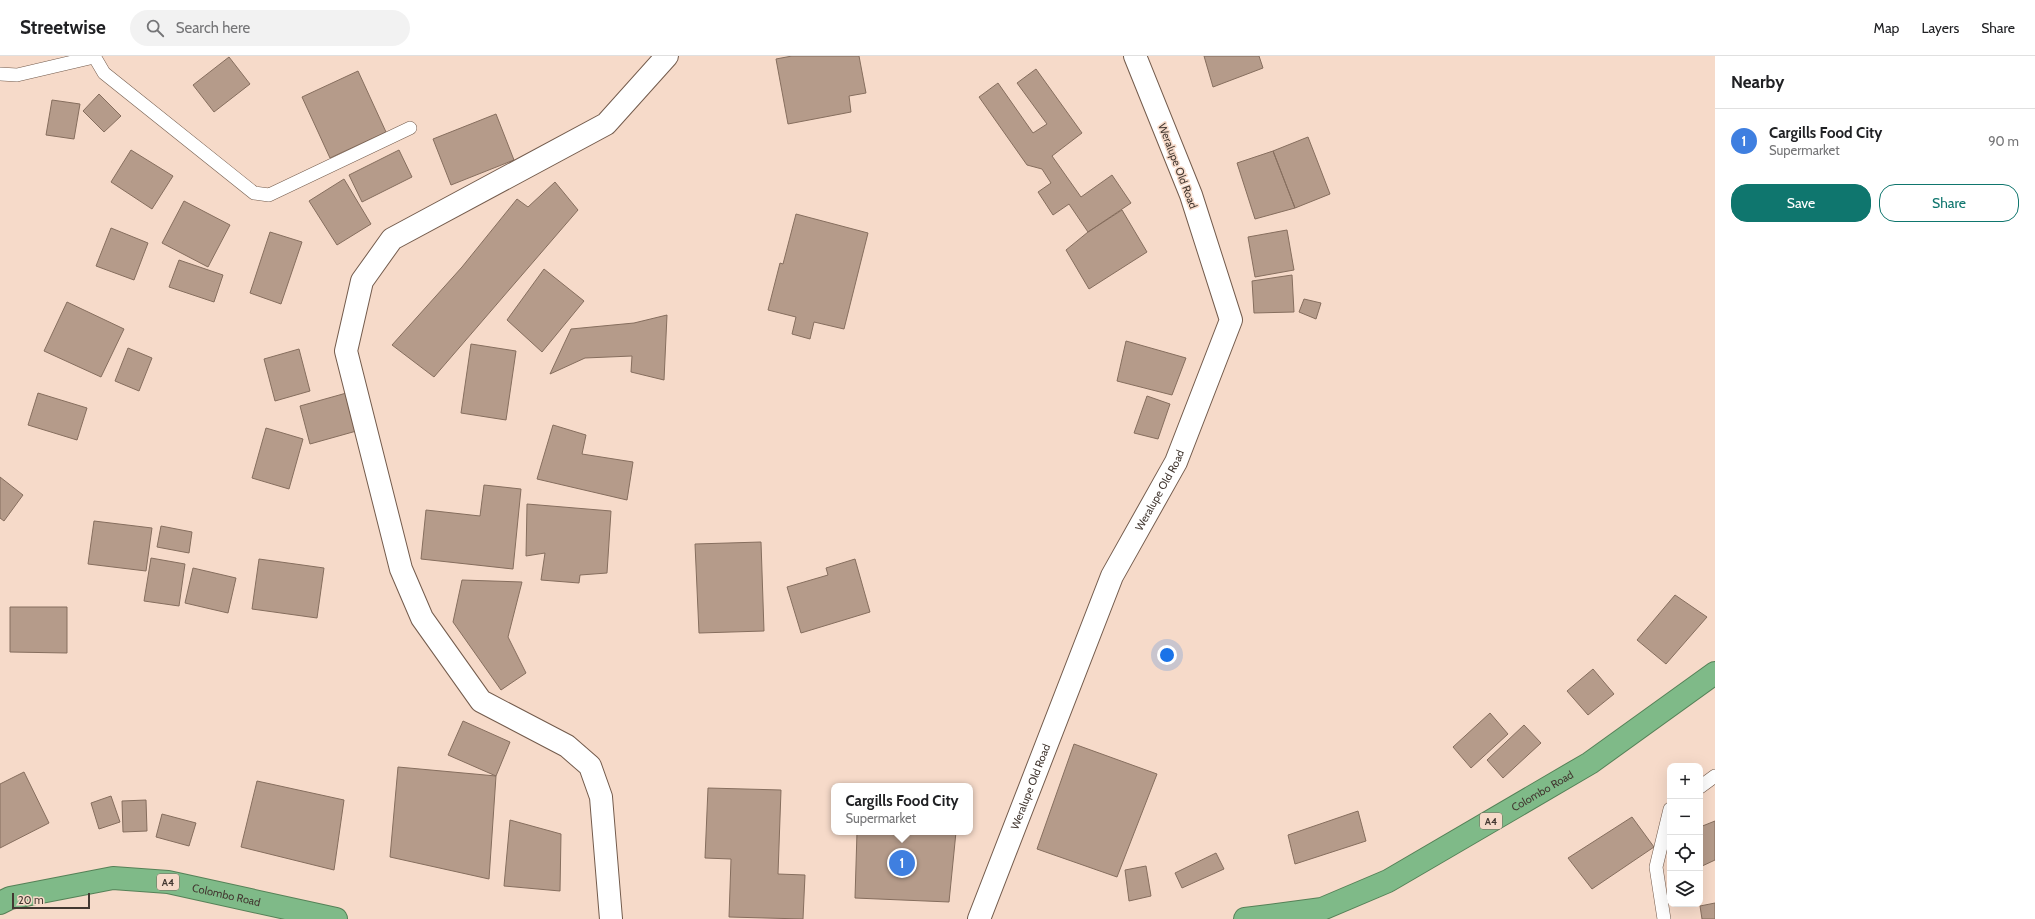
<!DOCTYPE html>
<meta charset="utf-8">
<style>
body{margin:0;font-family:Cabin,sans-serif;background:#f2f2f2;color:#202124}
.controls{position:absolute;right:12px;bottom:12px;display:grid;overflow:hidden;border-radius:8px;box-shadow:0 4px 16px #0002}
.controls button{width:36px;height:36px;display:grid;place-items:center;padding:0;border:0;border-bottom:1px solid #e0e0e0;background:#fff;color:#202124;font:20px sans-serif}
.scale{position:absolute;left:12px;bottom:10px;width:78px;box-sizing:border-box;padding-left:4px;border:2px solid #433831;border-top:0;font-size:11px;line-height:14px;white-space:nowrap;color:#433831;-webkit-text-stroke:3px #f6dac9;paint-order:stroke}
.you{position:absolute;left:1167px;top:599px;width:14px;height:14px;margin:-10px;border:3px solid #fff;border-radius:50%;background:#1a73e8;box-shadow:0 0 0 6px #1a73e833}
.badge{display:grid;place-items:center;width:26px;height:26px;border-radius:50%;background:#0f766e;color:#fff;font-size:13px;font-weight:700}
.pin{position:absolute;translate:-50% -50%;border:2px solid #fff;box-shadow:0 1px 4px #0006}
.popup{position:absolute;left:831px;top:727px;width:142px;height:52px;box-sizing:border-box;display:grid;place-content:center;border-radius:8px;background:#fff;filter:drop-shadow(0 1px 3px #0005);font-size:13px;white-space:nowrap;color:#757577}
.popup b{font-size:15px;color:#202124}
.popup::after{content:'';position:absolute;left:50%;top:100%;margin-left:-8px;border:8px solid transparent;border-top-color:#fff}
.list{margin:0;padding:0;list-style:none}
h2{display:flex;justify-content:space-between;align-items:center;height:52px;margin:0;padding:0 16px;font-size:17px}
h2 small{font-size:13px;font-weight:400;color:#757577}
.list li{display:grid;grid-template-columns:26px 1fr auto;gap:12px;align-items:center;box-sizing:border-box;height:64px;padding:0 16px;border-top:1px solid #e0e0e0}
.list b{display:block;font-size:15px;white-space:nowrap}
.list p{margin:0;font-size:13px;white-space:nowrap;color:#757577}
.list em{font-size:13px;font-style:normal;color:#757577}
.actions{display:flex;gap:8px;padding:12px 16px}
.actions a{flex:1;padding:9px 0;border:1px solid #0f766e;border-radius:16px;text-align:center;font-size:14px;color:#0f766e}
.actions .main{background:#0f766e;color:#fff}
.icon{flex:none;width:22px;height:22px;fill:none;stroke:currentColor;stroke-width:2;stroke-linecap:round;stroke-linejoin:round}
.map{position:relative;flex:none;width:1715px;height:863px;overflow:hidden}
header{display:flex;align-items:center;gap:24px;box-sizing:border-box;height:56px;padding:0 20px;background:#fff;border-bottom:1px solid #e0e0e0}
header strong{font-size:19px}
nav{display:flex;gap:22px;margin-inline-start:auto;font-size:14px}
.search{width:280px;height:36px;background:#f2f2f2;display:flex;align-items:center;gap:10px;box-sizing:border-box;padding:0 14px;border-radius:22px;color:#757577;font-size:15px}
main{display:flex}
aside{flex:1;background:#fff}
.map>svg:first-child{display:block}
.building{fill:#b59b8a;stroke:#866e5e}
.lines{fill:none;stroke-linecap:round;stroke-linejoin:round}
.service-casing{stroke:#735b4c;stroke-width:14}
.minor-casing{stroke:#735b4c;stroke-width:24}
.tertiary-casing{stroke:#735b4c;stroke-width:24}
.trunk-casing{stroke:#558157;stroke-width:24}
.service{stroke:#fff;stroke-width:13}
.minor{stroke:#fff;stroke-width:22}
.tertiary{stroke:#fff;stroke-width:22}
.trunk{stroke:#7fba88;stroke-width:22}
.labels{text-anchor:middle;dominant-baseline:central;stroke-width:3;stroke-linejoin:round;paint-order:stroke}
.shield{fill:#f6dac9;stroke:#79695f;stroke-width:1}
.shield-label{font-size:10px;font-weight:bold;fill:#433831}
.street-label{font-size:11px;fill:#433831;stroke:#f6dac9}
</style>
<header>
<strong>Streetwise</strong>
<div class="search"><svg class="icon" aria-label="search" viewBox="0 0 24 24"><circle cx="10" cy="10" r="6"/><path d="M15 15l6 6"/></svg>Search here</div>
<nav><a>Map</a><a>Layers</a><a>Share</a></nav>
</header>
<main>
<div class="map">
<svg width="1715" height="863" viewBox="0 0 1715 863">
<rect width="100%" height="100%" fill="#f6dac9"/>
<!-- building -->
<path class="building" d="M792,0H859L866,37L849,40L851,56L788,68L776,3Z
M1204,0H1259L1263,12L1213,31Z
M229,1L250,28L214,56L193,29Z
M1036,13L1082,77L1052,100L1081,141L1112,119L1131,147L1088,176L1069,148L1053,159L1038,136L1051,127L1042,113L1027,109L979,41L998,27L1033,77L1047,68L1017,27Z
M358,15L386,76L330,102L302,41Z
M99,38L121,60L104,76L83,55Z
M52,44L80,48L74,83L46,79Z
M496,58L514,104L451,129L433,83Z
M1308,81L1330,138L1295,152L1273,95Z
M131,94L173,120L152,153L111,126Z
M399,94L412,121L362,146L349,119Z
M1273,95L1295,152L1255,163L1237,107Z
M344,123L371,168L337,189L309,145Z
M555,126L578,154L434,321L392,289L462,211L517,143L528,151Z
M184,145L230,169L208,211L162,187Z
M1122,154L1147,196L1089,233L1066,194L1088,176Z
M796,158L868,177L844,273L814,266L810,283L792,278L796,261L768,254L780,207L783,208Z
M111,172L148,187L134,224L96,210Z
M1287,174L1294,214L1255,221L1248,181Z
M270,176L302,186L281,248L250,237Z
M179,204L223,219L214,246L169,231Z
M544,213L584,245L542,296L507,264Z
M1292,219L1294,256L1254,257L1252,225Z
M1304,243L1321,247L1316,263L1299,256Z
M67,246L124,273L101,321L44,295Z
M667,259L664,324L631,316L632,300L585,302L550,318L571,273L634,267Z
M1126,285L1186,302L1172,339L1117,325Z
M471,288L516,295L506,364L461,357Z
M128,292L152,302L139,335L115,325Z
M299,293L310,335L275,345L264,303Z
M350,336L360,374L310,388L300,350Z
M38,337L87,352L77,384L28,369Z
M1147,340L1170,348L1158,383L1134,377Z
M553,369L586,379L582,398L633,406L627,444L537,423Z
M266,372L303,383L289,433L252,422Z
M0,421L23,439L4,465L0,462Z
M484,429L521,433L513,513L421,503L426,454L480,460Z
M527,448L611,455L607,517L580,519L579,527L541,524L545,497L526,500Z
M94,465L152,472L146,515L88,508Z
M161,470L192,476L189,497L157,491Z
M761,486L764,575L699,577L695,488Z
M151,502L185,508L179,550L144,545Z
M259,503L324,512L317,562L252,553Z
M855,503L870,556L801,577L787,531L828,519L826,512Z
M193,512L236,522L228,557L185,547Z
M462,524L522,526L508,581L526,617L501,634L453,566Z
M1675,539L1707,561L1666,608L1637,584Z
M10,551H67V597L10,596Z
M1593,613L1614,638L1588,659L1567,635Z
M1490,657L1508,678L1471,712L1453,691Z
M463,665L510,686L496,720L448,699Z
M1524,669L1541,687L1503,722L1487,704Z
M1074,688L1157,718L1117,821L1037,793Z
M398,711L496,720L489,823L390,801Z
M24,716L49,767L0,792V728Z
M257,725L344,744L334,814L241,791Z
M708,732L781,734L778,818L805,819L803,863L729,861L731,803L705,802Z
M111,740L120,766L99,773L91,747Z
M146,744L147,775L123,776L122,745Z
M1358,755L1366,785L1295,808L1288,779Z
M162,758L196,767L189,790L156,781Z
M1632,761L1654,791L1592,833L1568,802Z
M510,764L561,778L560,835L504,830Z
M1715,765V804L1700,811V771Z
M857,776H956L949,846L855,842Z
M1216,797L1224,813L1182,832L1175,817Z
M1146,810L1151,840L1129,845L1125,814Z
M1715,847V863H1702L1700,850Z"/>
<g class="lines">
<!-- service casing -->
<g class="service-casing">
<path id="service" d="M94,0L104,17L254,137L269,139L410,72
M0,18L17,19L94,1
M1700,731L1715,720
M1664,863L1656,811L1670,753"/>
</g>
<!-- minor casing -->
<g class="minor-casing">
<path id="minor" d="M611,863L601,741L590,710L567,690L481,645L422,562L401,513L346,295L362,225L392,183L606,68L667,0"/>
</g>
<!-- tertiary casing -->
<g class="tertiary-casing">
<g id="tertiary">
<path id="s1" d="M979,863L1112,520L1176,406L1231,264L1191,139L1135,0"/>
</g>
</g>
<!-- trunk casing -->
<g class="trunk-casing">
<g id="trunk">
<path id="s2" d="M0,847L10,842L113,822L168,826L336,863"/>
<path id="s3" d="M1245,863L1322,853L1388,825L1590,707L1715,617"/>
</g>
</g>
<!-- service -->
<use href="#service" class="service"/>
<!-- minor -->
<use href="#minor" class="minor"/>
<!-- tertiary -->
<use href="#tertiary" class="tertiary"/>
<!-- trunk -->
<use href="#trunk" class="trunk"/>
</g>
<g class="labels">
<!-- shield labels -->
<g class="shield">
<rect x="1480" y="757" width="22" height="16" rx="3"/>
<rect x="157" y="818" width="22" height="16" rx="3"/>
</g>
<g class="shield-label">
<text x="1491" y="765">A4</text>
<text x="168" y="826">A4</text>
</g>
<!-- street labels -->
<g class="street-label">
<text transform="translate(1178 110) rotate(69)">Weralupe Old Road</text>
<text stroke="none"><textPath href="#s1" startOffset="466">Weralupe Old Road</textPath></text>
<text stroke="none"><textPath href="#s1" startOffset="142">Weralupe Old Road</textPath></text>
<text stroke="none"><textPath href="#s3" startOffset="328">Colombo Road</textPath></text>
<text stroke="none"><textPath href="#s2" startOffset="231">Colombo Road</textPath></text>
</g>
</g>
</svg>
<div class="controls">
<button>+</button>
<button>−</button>
<button><svg class="icon" aria-label="locate" viewBox="0 0 24 24"><circle cx="12" cy="12" r="6"/><path d="M12 2v4M12 18v4M2 12h4M18 12h4"/></svg></button>
<button><svg class="icon" aria-label="layers" viewBox="0 0 24 24"><path d="M12 4l9 5-9 5-9-5zM3 14l9 5 9-5"/></svg></button>
</div>
<div class="scale">20 m</div>
<div class="you"></div>
<div class="pin badge" style="left:902px;top:807px;background:#3f7fe0">1</div>
<div class="popup"><b>Cargills Food City</b>Supermarket</div>
</div>
<aside>
<h2>Nearby<small></small></h2>
<ul class="list">
<li><span class="badge" style="background:#3f7fe0">1</span><div><b>Cargills Food City</b><p>Supermarket</p></div><em>90 m</em></li>
</ul>
<div class="actions"><a class="main">Save</a><a>Share</a></div>
</aside>
</main>
